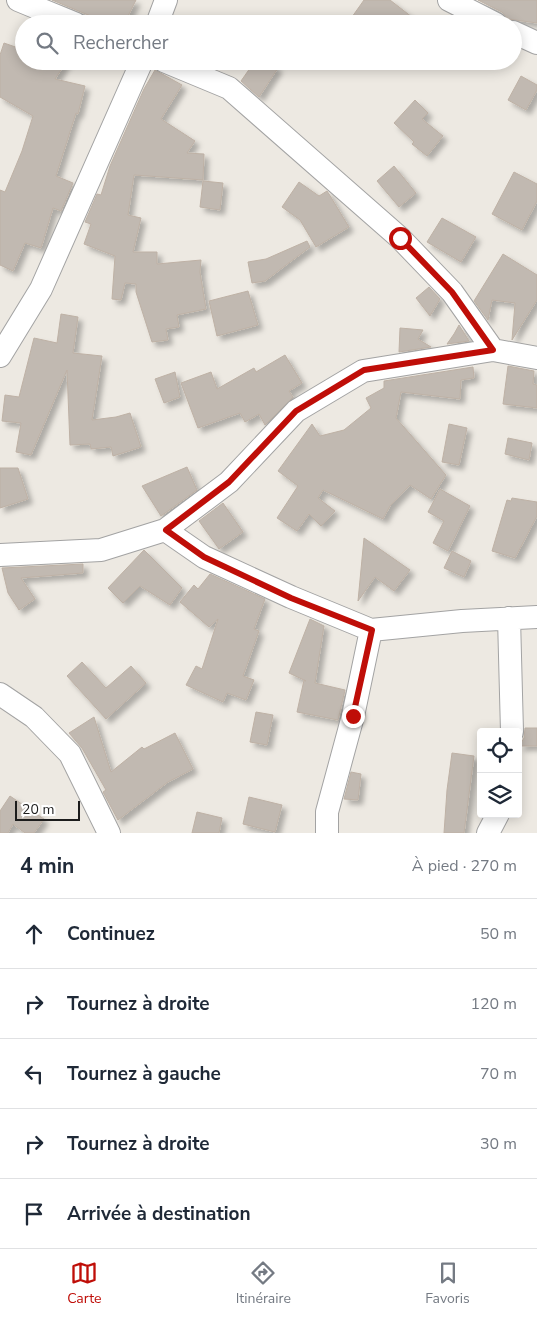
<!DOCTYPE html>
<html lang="fr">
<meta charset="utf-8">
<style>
body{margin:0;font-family:"Nunito Sans",sans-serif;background:#f2f2f3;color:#1f2937}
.controls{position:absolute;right:15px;bottom:15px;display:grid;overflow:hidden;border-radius:5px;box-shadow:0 2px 12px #0003}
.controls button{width:45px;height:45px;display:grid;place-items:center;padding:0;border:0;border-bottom:1px solid #e0e1e3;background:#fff;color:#1f2937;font:25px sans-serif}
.scale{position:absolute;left:15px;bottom:12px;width:65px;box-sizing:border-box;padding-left:5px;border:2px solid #1c1c1c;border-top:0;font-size:14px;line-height:18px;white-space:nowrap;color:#1c1c1c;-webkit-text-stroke:4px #fff;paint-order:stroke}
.stop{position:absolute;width:15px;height:15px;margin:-11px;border:4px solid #bf0e08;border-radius:50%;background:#fff}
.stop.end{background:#bf0e08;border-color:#fff;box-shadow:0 1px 5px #0008}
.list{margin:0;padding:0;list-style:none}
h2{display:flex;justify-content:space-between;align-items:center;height:65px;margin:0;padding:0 20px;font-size:21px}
h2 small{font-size:16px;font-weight:400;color:#747a83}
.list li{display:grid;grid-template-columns:32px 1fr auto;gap:15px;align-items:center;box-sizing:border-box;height:70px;padding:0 20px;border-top:1px solid #e0e1e3}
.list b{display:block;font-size:19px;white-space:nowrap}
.list em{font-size:16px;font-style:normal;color:#747a83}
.icon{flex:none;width:28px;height:28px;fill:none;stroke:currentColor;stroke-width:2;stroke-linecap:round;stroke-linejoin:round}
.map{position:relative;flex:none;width:537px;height:833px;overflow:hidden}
.search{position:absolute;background:#fff;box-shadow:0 2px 12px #0003;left:15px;right:15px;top:15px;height:55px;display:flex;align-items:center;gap:12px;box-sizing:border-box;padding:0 18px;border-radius:28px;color:#747a83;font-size:19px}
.sheet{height:415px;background:#fff}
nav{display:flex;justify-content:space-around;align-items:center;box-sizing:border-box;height:70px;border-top:1px solid #e0e1e3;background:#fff;font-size:14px;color:#747a83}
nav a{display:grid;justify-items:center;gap:2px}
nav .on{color:#bf0e08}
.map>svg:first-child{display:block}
.building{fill:#c1b9b1;stroke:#beb1a5;filter:url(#shadow)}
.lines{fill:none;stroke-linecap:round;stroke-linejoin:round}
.minor-casing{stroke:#a3a3a3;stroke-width:24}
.minor{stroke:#fff;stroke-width:22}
.route{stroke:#bf0e08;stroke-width:6}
</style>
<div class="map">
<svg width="537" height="833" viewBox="0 0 537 833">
<defs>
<filter id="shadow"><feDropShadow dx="4.5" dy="4.5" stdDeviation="2.5" flood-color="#0004"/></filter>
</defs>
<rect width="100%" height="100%" fill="#ede9e2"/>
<!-- building -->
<path class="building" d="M52,0H136L124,24H110Z
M364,0H390L421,24H347Z
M478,0H537V23L508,19L502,12Z
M4,43L24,50V61H67L55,79L85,86L78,114L76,113L56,176L73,183L61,211L53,208L41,248L25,243L13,271L0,265V190L5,192L22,151L33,116L0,97V55Z
M255,61H267L278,68L259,97L241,81Z
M155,70L182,85L161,119L195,141L187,153L204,154L203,180L134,175L128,215L141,218L133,252H157V264L201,260L200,272L206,309L177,315L179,327L166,329L168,340L152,342L136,292V284L125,283L121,300L112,299L115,256L84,244L91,224L85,222L97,194L101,195L110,166L144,89Z
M521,76L537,85V90L526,110L508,100Z
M415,100L428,113L422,119L443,136L427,156L412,144L414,142L394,123Z
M394,166L416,193L399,207L377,181Z
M514,172L537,184V201L522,230L492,214Z
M203,181L223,183L220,210L200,207Z
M299,182L319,196L327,191L329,194L349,227L316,247L300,220L282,207Z
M442,218L476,237L461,262L427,242Z
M307,241L310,247L265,281L252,283L248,262L266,259Z
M503,254L537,275V300L512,340L515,303L492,300L488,320L474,301Z
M429,287L440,299L430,316L416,298Z
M248,291L258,325L217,336L209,301Z
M61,314L78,317L73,353L102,356L92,420L116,417L130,413L141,447L113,456L111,447L91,449L90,444L70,445L67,370L31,455L16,452L21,423L2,421L5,395L19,397L34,338L57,343Z
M459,325L469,341L447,344L454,334Z
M400,328L423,330L418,339L431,347L399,352Z
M285,355L302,383L289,391L293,397L265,425L259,414L245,422L240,413L198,428L181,383L211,372L217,389L254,368L256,372Z
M508,366L534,371L533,384L537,385V408L503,404Z
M473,367L474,378L461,380L460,399L401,392L396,418L446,475L431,499L410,485L390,506L383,519L323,490L318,498L335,511L321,526L309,514L297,531L277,518L298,486L278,471L312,424L320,436L344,430L371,408L366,398L384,388V381Z
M175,372L180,397L164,403L155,379Z
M449,424L467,428L459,465L442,462Z
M508,438L532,443L529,460L505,454Z
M187,467L197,490L161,516L142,486Z
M0,468H18L28,499L0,508Z
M440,489L470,506L448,551L433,543L444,521L428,512Z
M512,498L537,502V516L515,558L492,551L507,500L511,501Z
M223,503L243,532L219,549L199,521Z
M364,538L410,570L394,591L375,577L358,601Z
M144,550L182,588L170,605L140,586L123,603L108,588Z
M452,551L471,561L464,577L444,568Z
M83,564V573L21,578L35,599L19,610L8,593L2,568Z
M210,574L265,599L254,629L259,631L243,676L254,680L246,700L227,693L223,702L186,685L196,666L202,669L218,619L209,627L180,602L194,585L198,589Z
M310,619L324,626L315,683L345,690L338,720L297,712L304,680L306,681L289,673Z
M82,662L106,688L131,666L146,683L106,719L67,676Z
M256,712L273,715L267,745L250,742Z
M94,717L111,772L142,747L144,749L175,733L193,769L168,782L118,820L103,792L106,790L82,748L69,733Z
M525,728H537V746H519L524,738Z
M452,753L474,756L464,833H444L447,790Z
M351,772L361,774L358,800L344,799Z
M10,796L44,819L34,833H25L13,824L8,833H0V811Z
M249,797L282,805L275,832L243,824Z
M197,812L222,818L219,833H192Z"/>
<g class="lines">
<!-- minor casing -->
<g class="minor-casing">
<path id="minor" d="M18,0L76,24
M449,0L496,24
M157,24L166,0
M513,32L537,43
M164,61L229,88L400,238L452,292L493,350
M0,356L41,289L142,61
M165,530L204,557L291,597L371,630L462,621L537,617
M0,555L101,550L165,530L229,482L296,411L363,371L493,350L537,358
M509,618L512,732
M0,694L34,717L70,754L109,833
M327,833V812L353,716L371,630
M488,833L498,814"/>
</g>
<!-- minor -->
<use href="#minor" class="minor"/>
</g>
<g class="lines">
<!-- route -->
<path class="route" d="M353,716L372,630L291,598L204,557L166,530L229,482L296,411L364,370L493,350L452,292L400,238"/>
</g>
</svg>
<div class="controls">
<button><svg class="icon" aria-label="locate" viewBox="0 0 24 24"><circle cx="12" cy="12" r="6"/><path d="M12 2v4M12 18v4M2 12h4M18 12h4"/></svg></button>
<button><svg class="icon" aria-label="layers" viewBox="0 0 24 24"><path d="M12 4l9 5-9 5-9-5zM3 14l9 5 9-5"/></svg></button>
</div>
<div class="scale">20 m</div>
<div class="stop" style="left:400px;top:238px"></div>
<div class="stop end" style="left:353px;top:716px"></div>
<div class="search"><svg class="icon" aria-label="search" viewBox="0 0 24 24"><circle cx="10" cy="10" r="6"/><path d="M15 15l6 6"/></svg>Rechercher</div>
</div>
<section class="sheet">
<h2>4 min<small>À pied · 270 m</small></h2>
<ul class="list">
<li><svg class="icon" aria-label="ahead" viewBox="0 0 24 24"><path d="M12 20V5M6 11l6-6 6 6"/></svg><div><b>Continuez</b></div><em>50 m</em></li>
<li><svg class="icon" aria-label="right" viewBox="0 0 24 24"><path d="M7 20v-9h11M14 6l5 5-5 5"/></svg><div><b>Tournez à droite</b></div><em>120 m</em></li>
<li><svg class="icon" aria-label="left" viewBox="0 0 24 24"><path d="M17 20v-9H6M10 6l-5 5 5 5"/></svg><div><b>Tournez à gauche</b></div><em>70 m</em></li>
<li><svg class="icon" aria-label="right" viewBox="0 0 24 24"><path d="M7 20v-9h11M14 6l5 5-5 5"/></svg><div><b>Tournez à droite</b></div><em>30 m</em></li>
<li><svg class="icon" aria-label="arrive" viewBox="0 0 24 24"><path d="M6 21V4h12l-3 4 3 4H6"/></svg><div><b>Arrivée à destination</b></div></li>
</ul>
</section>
<nav>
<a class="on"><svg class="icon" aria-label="map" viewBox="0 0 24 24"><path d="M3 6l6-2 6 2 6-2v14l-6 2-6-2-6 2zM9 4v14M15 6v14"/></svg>Carte</a>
<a><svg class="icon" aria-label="directions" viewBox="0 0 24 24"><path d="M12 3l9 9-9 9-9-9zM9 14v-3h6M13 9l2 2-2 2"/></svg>Itinéraire</a>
<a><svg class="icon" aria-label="saved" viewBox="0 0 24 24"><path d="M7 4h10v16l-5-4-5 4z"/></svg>Favoris</a>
</nav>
